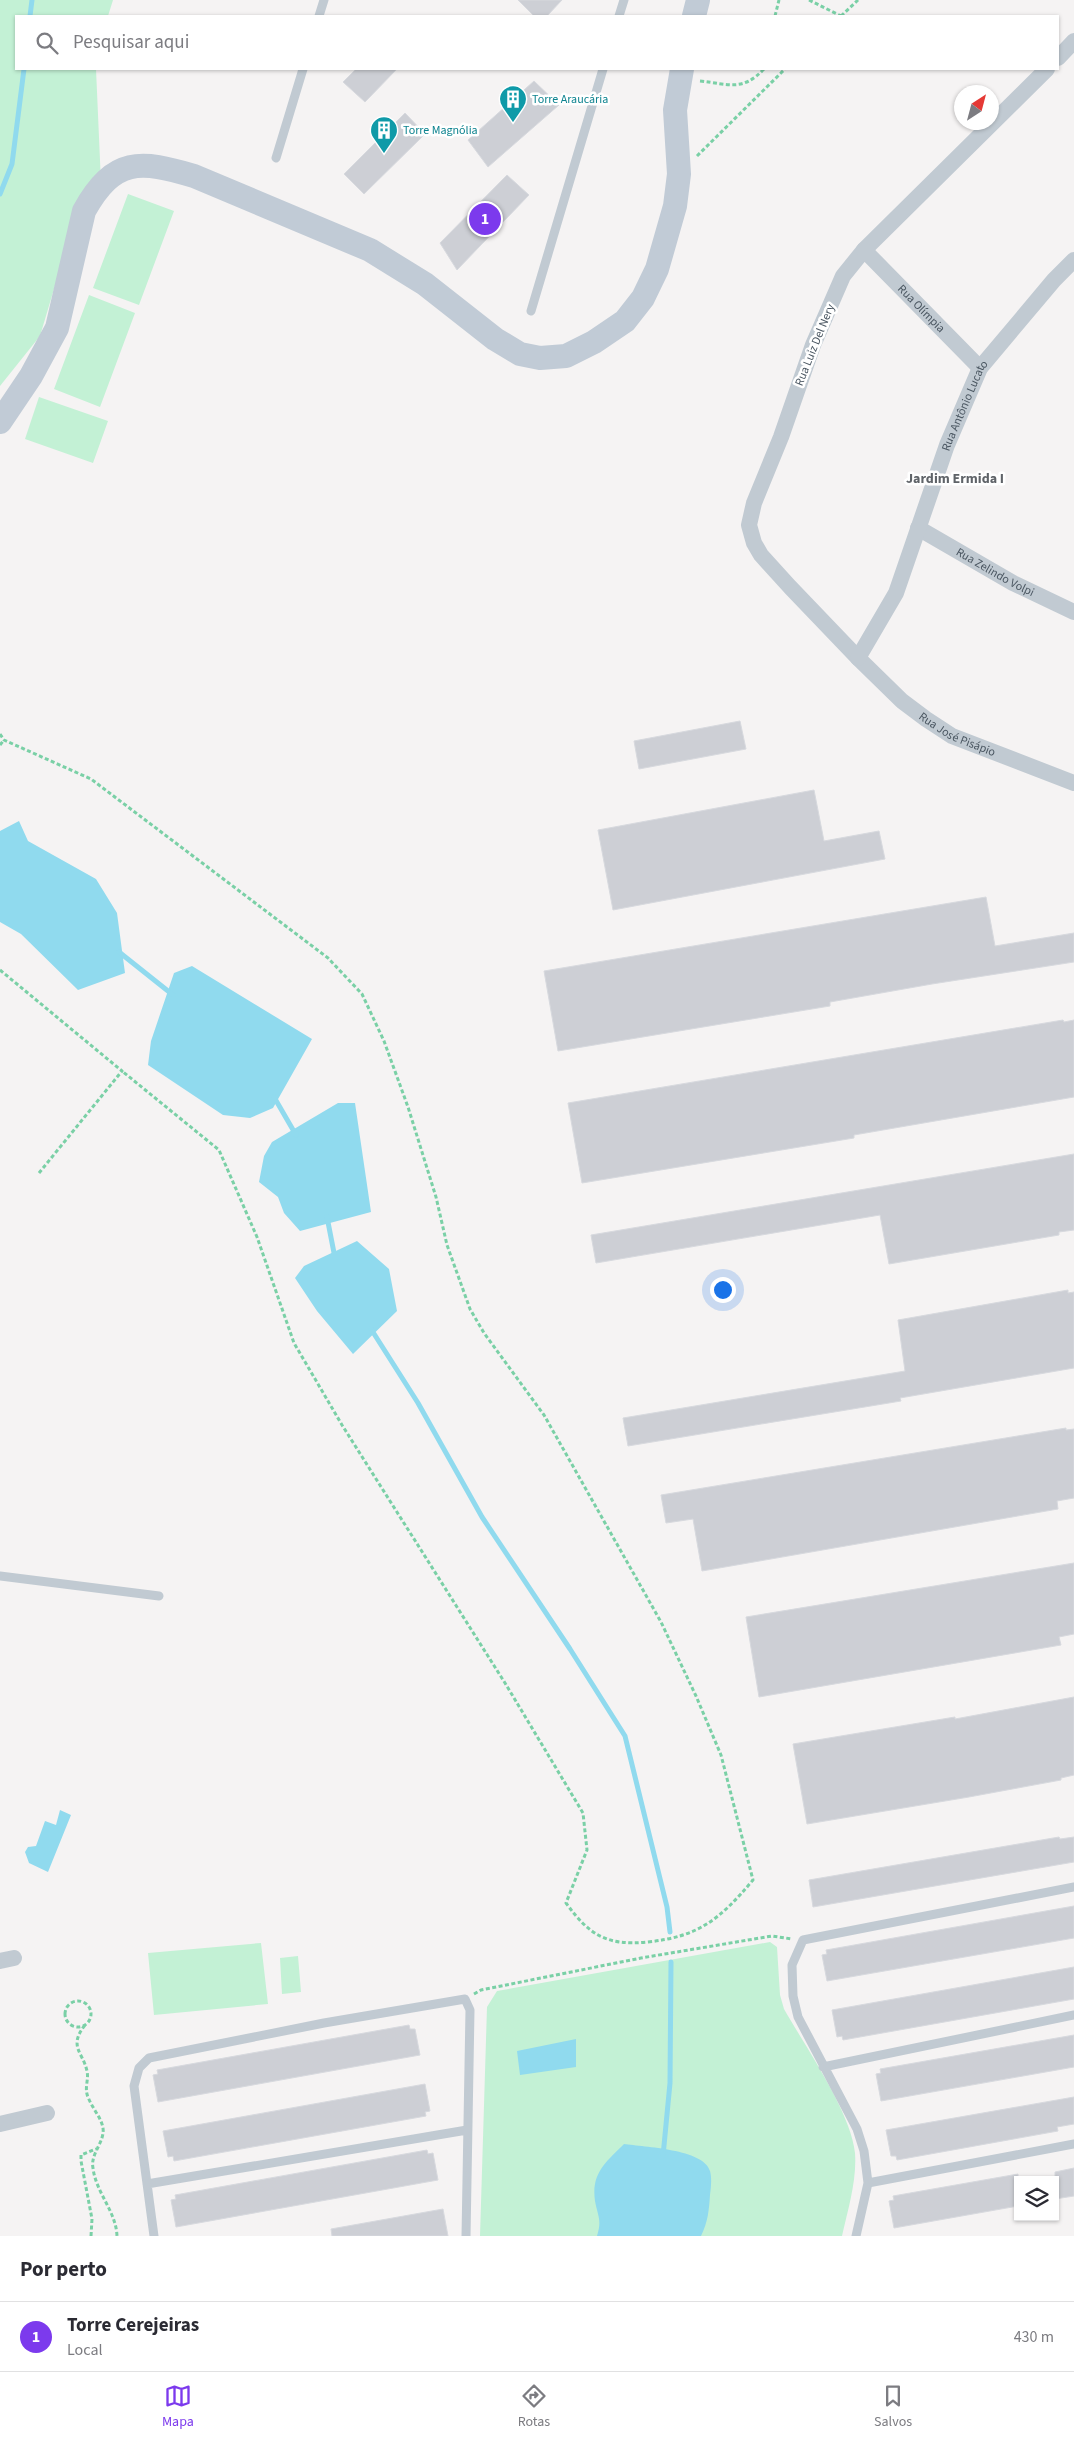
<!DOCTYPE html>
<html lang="pt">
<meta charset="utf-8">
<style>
body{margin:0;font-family:"Source Sans 3",sans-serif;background:#f2f2f3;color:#2b2b33}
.controls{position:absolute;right:15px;bottom:15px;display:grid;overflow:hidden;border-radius:0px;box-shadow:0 1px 4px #0004}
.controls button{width:45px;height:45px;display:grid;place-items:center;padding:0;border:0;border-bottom:1px solid #e1e1e2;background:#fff;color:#2b2b33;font:25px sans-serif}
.compass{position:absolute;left:954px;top:85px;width:45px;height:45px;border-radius:50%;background:#fff;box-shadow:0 1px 4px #0004;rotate:36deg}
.you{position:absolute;left:722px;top:1289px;width:18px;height:18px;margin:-12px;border:4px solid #fff;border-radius:50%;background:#1a73e8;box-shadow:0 0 0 8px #1a73e833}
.badge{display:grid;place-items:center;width:32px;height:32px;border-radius:50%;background:#7c3aed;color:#fff;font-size:16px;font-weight:700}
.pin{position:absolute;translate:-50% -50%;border:2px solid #fff;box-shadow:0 1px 5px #0006}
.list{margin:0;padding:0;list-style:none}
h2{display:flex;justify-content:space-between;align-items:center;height:65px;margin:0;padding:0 20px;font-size:21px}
h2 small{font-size:16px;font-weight:400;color:#7c7c81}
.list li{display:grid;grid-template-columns:32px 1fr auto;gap:15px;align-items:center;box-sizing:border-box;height:70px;padding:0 20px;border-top:1px solid #e1e1e2}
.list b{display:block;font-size:19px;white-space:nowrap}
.list p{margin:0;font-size:16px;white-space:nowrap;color:#7c7c81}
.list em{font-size:16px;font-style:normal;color:#7c7c81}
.icon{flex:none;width:28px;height:28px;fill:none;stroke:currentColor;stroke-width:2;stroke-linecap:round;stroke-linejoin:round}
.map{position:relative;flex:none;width:1074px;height:2236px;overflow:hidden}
.search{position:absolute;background:#fff;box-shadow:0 1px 4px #0004;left:15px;right:15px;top:15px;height:55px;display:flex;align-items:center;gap:12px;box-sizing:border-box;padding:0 18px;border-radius:0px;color:#7c7c81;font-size:19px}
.sheet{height:135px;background:#fff}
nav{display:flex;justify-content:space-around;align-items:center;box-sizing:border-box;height:70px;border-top:1px solid #e1e1e2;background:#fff;font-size:14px;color:#7c7c81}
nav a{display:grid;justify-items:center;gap:2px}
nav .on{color:#7c3aed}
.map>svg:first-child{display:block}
.green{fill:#c3f1d5}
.water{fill:#90daee}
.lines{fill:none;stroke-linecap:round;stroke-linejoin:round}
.stream{stroke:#90daee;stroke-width:5}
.building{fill:#cdcfd5;stroke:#d7d9de}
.path{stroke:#7ad0a6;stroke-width:3;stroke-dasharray:4 2.5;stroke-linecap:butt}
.lane{stroke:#c1cad2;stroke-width:9}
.street{stroke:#c1cad2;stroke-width:16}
.secondary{stroke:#c1cbd6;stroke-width:24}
.labels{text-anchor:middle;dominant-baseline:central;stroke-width:5;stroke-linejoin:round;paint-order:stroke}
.culture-label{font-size:12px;fill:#0d838f;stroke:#fff;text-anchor:start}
.street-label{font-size:12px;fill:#4a5661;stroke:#fff}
.neighbourhood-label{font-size:14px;font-weight:bold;fill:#5f6368;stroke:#fff}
</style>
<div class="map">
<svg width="1074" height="2236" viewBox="0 0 1074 2236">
<rect width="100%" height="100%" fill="#f5f3f3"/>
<!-- green -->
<path class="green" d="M0,0H113L108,16H16V69H96L101,183L76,215L40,336L0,386Z
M128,194L174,211L139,305L93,288Z
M89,295L135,313L100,407L54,389Z
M39,397L108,421L93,463L25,439Z
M770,1942L777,1947L780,1995L784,2009C805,2046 851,2112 855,2153C857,2180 848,2209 842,2236H480L487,2007L497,1991Z
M261,1943L268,2004L154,2015L148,1953Z
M298,1956L301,1992L282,1994L280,1958Z"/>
<!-- water -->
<path class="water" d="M19,821L28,841L96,879L117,913L125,973L78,990L21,934L0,922V831Z
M192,966L312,1039L273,1108L250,1118L223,1115L148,1065L151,1041L174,973Z
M338,1103H355L371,1212L300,1231L284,1213L278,1197L259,1182L264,1156L272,1142Z
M357,1241L389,1269L397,1311L353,1354L317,1311L295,1278L304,1266Z
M60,1810L71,1815L48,1872L29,1863L25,1852L28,1847L36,1846L45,1821L56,1825Z
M576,2039V2067L520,2075L517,2051Z
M624,2144C644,2147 704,2149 710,2171C712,2178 711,2187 710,2195C709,2210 708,2222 701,2236H597C602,2220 598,2217 595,2201C591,2173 606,2162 624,2144Z"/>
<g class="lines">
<!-- stream -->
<path class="stream" d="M30,16L32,0
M0,194L12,164L24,69
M119,952L173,995
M274,1097L296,1135
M327,1217L335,1258
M371,1329L418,1403L482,1517L570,1649L625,1736L667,1907L670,1932
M663,2156L670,2083L671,1962"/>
</g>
<!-- building -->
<path class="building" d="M518,0H562L547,16H534Z
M356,69H397L365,102L343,82Z
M534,81L559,105L488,167L468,140Z
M405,113L425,134L364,194L344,174Z
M507,175L529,195L457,270L440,243Z
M740,721L746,749L639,769L634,741Z
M814,790L824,841L879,831L885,859L613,910L598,830Z
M986,897L995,946L1074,933V962L932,984L830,1002V1006L558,1051L544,971Z
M1063,1020L1064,1022L1074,1020V1097L854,1135V1138L582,1183L568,1103Z
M1074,1154V1230L1059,1232V1235L889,1264L880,1215L596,1263L591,1235Z
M1068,1290V1293L1074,1292V1368L900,1398L901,1401L628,1446L623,1418L905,1371L898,1320Z
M1066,1428V1430L1074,1429V1498L1057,1501L1058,1509L702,1571L693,1519L666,1523L661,1495Z
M1074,1563V1634L1059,1637L1061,1645L759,1697L746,1617Z
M1074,1697V1775L1061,1778V1780L969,1797L807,1824L793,1744L955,1717V1719Z
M1059,1837L1060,1839L1074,1837V1862L813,1907L809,1880Z
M1074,1906V1938L827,1981L822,1955L827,1954L826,1950Z
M1074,1967V1999L843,2040L842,2036L837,2037L832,2010Z
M409,2025L410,2029H415L420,2055L158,2102L153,2075L158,2074L157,2070Z
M1074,2035V2067L881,2101L876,2074L881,2073L880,2069Z
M425,2084L430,2111L425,2112L426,2116L174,2161L173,2156L168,2157L163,2131Z
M1074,2097V2124L1057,2127L1058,2131L897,2160L896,2156H891L886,2130Z
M427,2150L428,2154L433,2153L438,2180L176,2227L171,2200L176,2199L175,2195Z
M1074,2168V2196L1055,2199V2172Z
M1018,2174V2206L894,2228L889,2201L894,2200L893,2196Z
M443,2209L448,2236H332L331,2229Z"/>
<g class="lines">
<!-- path -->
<path class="path" d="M809,0L841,16
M775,16L779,0
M841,16L858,0
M700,81C729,84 742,92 764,69
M697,156L785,69
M0,734L4,740L91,779L328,958L362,994L384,1041L408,1107L436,1197L447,1245L470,1309L484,1333L544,1415L661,1622L696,1696L721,1755L753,1880C720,1919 699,1937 647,1942C607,1946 589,1935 566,1903L587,1850L583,1813L505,1683L342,1425L294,1343L257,1237L219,1150L122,1071
M0,745L4,740
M0,970L122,1071L39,1173
M474,1994L481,1990L641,1958L772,1936L792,1939
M65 2014a13 13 0 1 1 26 0a13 13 0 1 1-26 0Z
M85,2025C68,2047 83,2052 87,2071C89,2080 84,2088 88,2097C92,2108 101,2117 103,2128C105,2142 90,2154 93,2168C96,2193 116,2211 117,2236
M91,2236L92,2219L81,2161V2155L96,2149"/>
<!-- lane -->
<path class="lane" d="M319,16L324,0
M619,16L624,0
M276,158L303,69
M531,311L603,69
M0,1576L159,1596
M823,2067L1074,2015
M868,2183L1074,2144
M147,2184L467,2130
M154,2236L134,2086L139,2068L149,2058L324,2023L465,1999L470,2010L466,2236
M856,2236L868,2183L864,2151L857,2129L798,2017L793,1996L792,1965L803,1940L1074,1887"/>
<!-- street -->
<g class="street">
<path d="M1058,58L1074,41"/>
<path id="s1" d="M1047,69L864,250L843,276L813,345L781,437L754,503L749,525L754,543L761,555L790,587L858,658L902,701L926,719L952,736L1074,783"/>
<path id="s2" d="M864,250L980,368"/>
<path id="s3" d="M918,528L1013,583L1074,612"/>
<path id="s4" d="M858,658L896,593L947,445L980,368L1054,280L1074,260"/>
<path d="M0,1961L14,1958"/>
<path d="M0,2124L47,2113"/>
</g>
<!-- secondary -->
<path class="secondary" d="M694,16L698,0
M0,422L31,376L57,328L84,211C114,157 140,160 194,176L370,250L425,284L495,339L520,354L540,358L566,356L594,342L625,321L643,298L657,269L675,206L679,174L675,110L682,69"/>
</g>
<!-- icons -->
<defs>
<g id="building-pin" transform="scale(1.4375)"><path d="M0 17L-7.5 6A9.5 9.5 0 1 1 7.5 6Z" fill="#0f9aa8" stroke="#fff"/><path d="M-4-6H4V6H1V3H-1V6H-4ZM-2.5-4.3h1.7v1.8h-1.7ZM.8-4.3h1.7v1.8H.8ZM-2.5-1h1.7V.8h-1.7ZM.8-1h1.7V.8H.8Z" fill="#fff"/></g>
</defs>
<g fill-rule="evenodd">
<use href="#building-pin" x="513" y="99"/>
<use href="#building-pin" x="384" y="130"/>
</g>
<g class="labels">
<!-- culture labels -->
<g class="culture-label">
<text x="532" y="99">Torre Araucária</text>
<text x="403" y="130">Torre Magnólia</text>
</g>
<!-- street labels -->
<g class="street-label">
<text stroke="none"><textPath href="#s2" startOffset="82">Rua Olímpia</textPath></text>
<text transform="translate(815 345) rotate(-68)">Rua Luiz Del Nery</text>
<text stroke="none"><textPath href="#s4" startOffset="275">Rua Antônio Lucato</textPath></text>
<text stroke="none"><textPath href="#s3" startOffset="89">Rua Zelindo Volpi</textPath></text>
<text stroke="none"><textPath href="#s1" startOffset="858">Rua José Pisápio</textPath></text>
</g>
<!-- neighbourhood labels -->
<g class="neighbourhood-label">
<text x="955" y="479">Jardim Ermida I</text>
</g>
</g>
</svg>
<div class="controls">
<button><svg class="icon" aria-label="layers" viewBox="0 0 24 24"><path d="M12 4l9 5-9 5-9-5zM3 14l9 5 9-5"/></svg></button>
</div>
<svg class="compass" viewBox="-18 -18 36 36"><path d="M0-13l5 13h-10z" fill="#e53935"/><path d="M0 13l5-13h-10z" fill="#7c7c81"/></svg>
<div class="you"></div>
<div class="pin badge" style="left:485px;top:219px">1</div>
<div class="search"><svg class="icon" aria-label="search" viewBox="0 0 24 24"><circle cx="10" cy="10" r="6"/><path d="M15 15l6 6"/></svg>Pesquisar aqui</div>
</div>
<section class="sheet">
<h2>Por perto<small></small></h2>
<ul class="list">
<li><span class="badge">1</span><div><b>Torre Cerejeiras</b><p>Local</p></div><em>430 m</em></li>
</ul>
</section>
<nav>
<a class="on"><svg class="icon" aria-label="map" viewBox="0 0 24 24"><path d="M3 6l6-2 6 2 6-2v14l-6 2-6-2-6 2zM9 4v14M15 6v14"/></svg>Mapa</a>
<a><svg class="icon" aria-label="directions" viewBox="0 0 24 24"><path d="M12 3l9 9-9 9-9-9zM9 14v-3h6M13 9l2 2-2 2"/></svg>Rotas</a>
<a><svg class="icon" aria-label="saved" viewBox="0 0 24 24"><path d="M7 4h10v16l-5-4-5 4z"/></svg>Salvos</a>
</nav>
